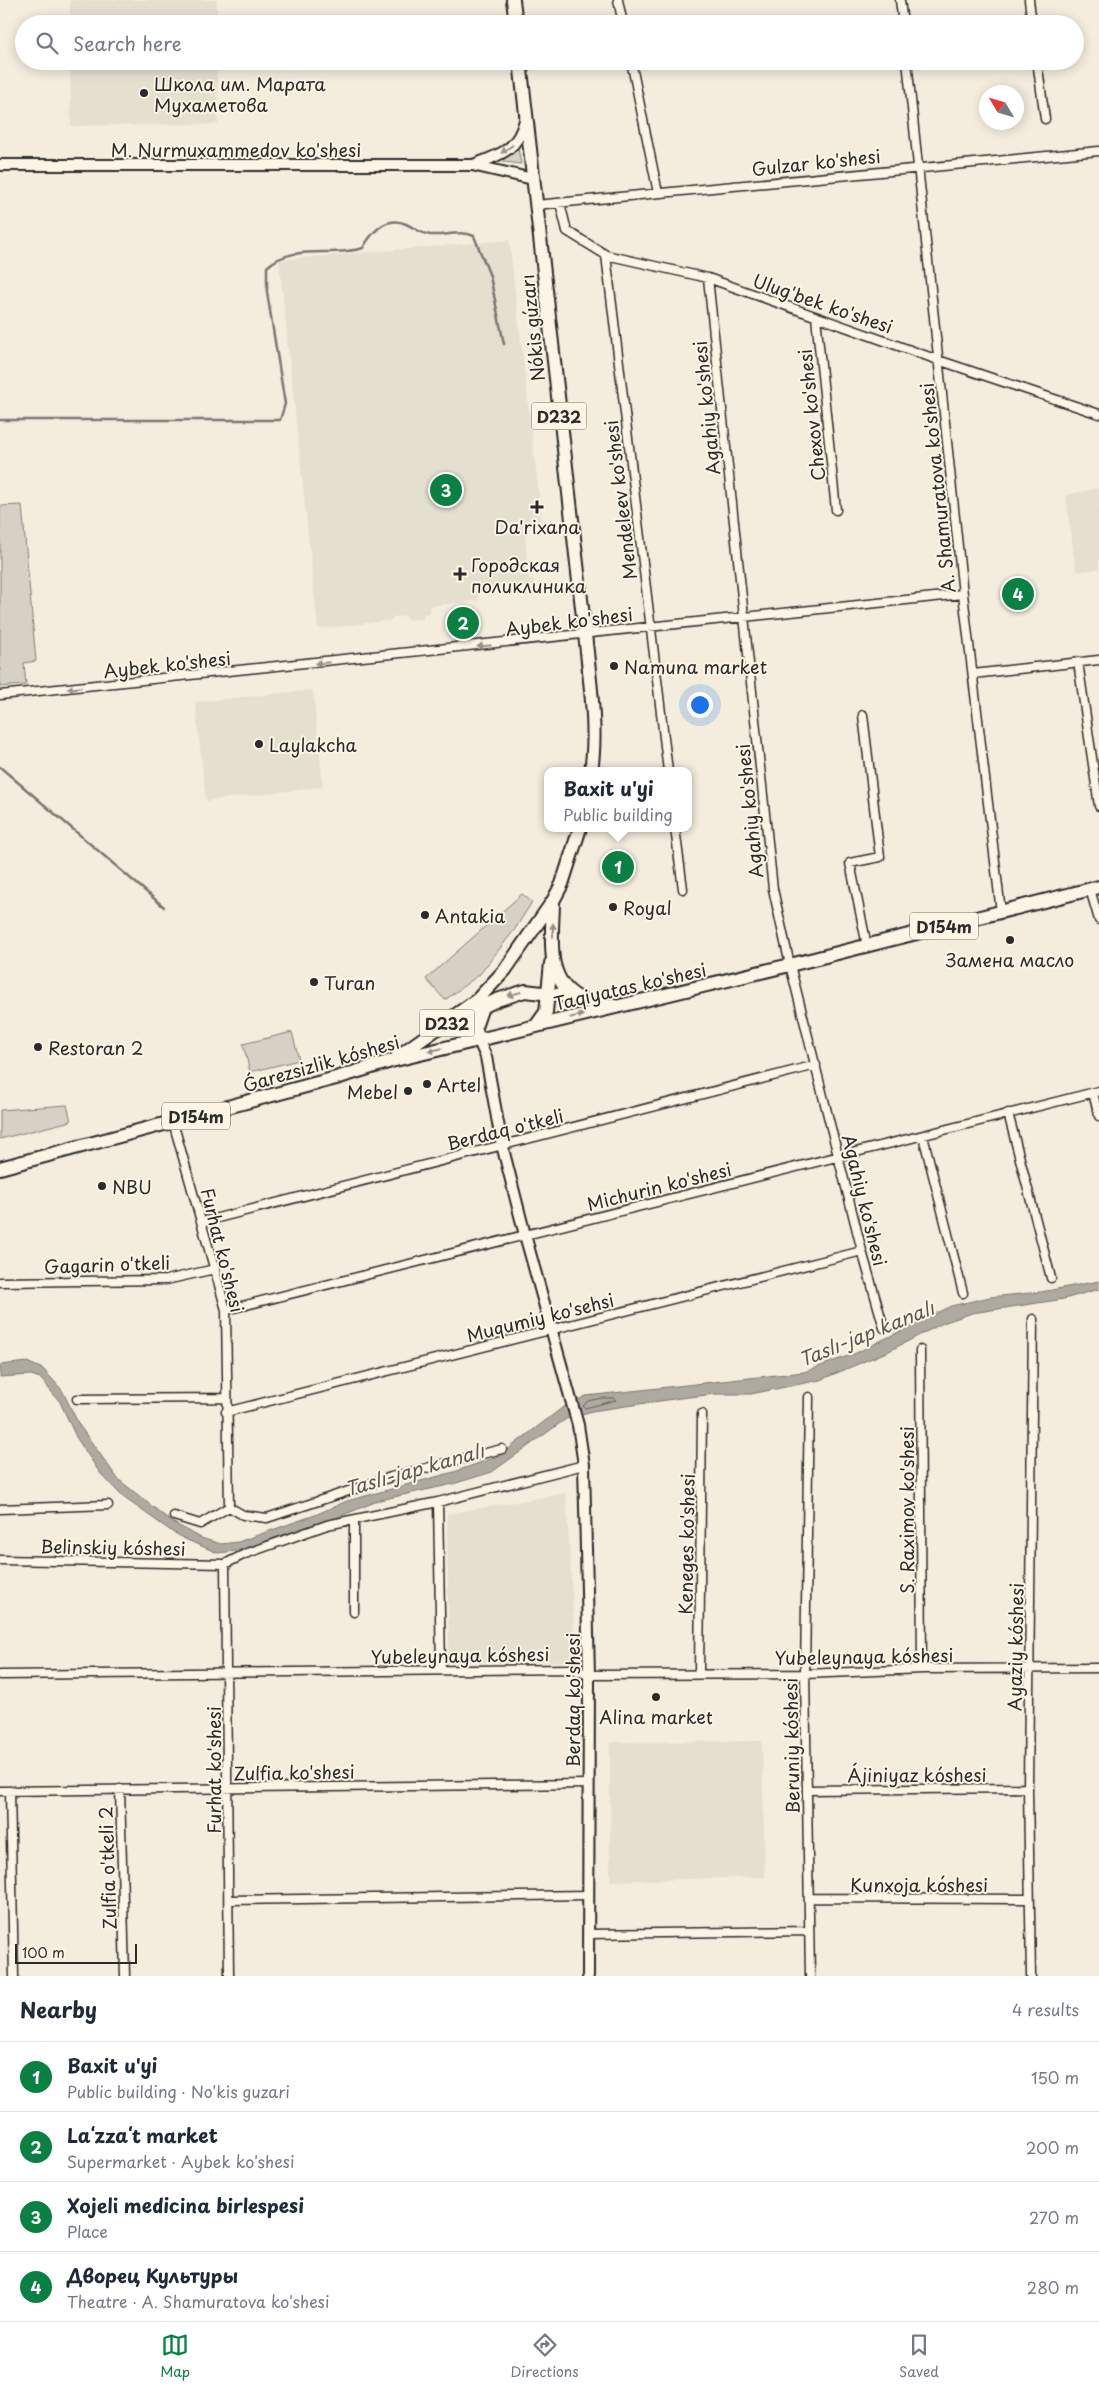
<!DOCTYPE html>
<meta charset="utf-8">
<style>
body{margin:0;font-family:"Playpen Sans",sans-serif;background:#f6f6f7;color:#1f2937}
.compass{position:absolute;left:979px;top:85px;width:45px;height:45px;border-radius:50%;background:#fff;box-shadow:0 2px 12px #0003;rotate:308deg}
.scale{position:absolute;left:15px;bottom:12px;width:122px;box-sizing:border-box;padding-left:5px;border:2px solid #2b2b2b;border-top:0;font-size:14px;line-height:18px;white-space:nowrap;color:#2b2b2b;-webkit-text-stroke:4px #fcf5e5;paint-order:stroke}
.you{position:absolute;left:699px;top:704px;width:18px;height:18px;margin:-12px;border:4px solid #fff;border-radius:50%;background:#1a73e8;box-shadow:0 0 0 8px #1a73e833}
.badge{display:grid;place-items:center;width:32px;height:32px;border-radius:50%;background:#0b8043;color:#fff;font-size:16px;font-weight:700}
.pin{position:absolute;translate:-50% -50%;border:2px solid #fff;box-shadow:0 1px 5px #0006}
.popup{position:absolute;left:544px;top:767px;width:148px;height:65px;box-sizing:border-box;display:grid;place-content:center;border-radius:10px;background:#fff;filter:drop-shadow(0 1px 4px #0005);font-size:16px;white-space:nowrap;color:#747a83}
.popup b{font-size:19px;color:#1f2937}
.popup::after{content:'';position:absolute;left:50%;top:100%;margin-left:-10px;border:10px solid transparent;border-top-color:#fff}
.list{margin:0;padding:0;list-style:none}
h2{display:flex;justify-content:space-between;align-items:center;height:65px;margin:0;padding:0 20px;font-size:21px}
h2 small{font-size:16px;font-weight:400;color:#747a83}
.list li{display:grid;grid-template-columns:32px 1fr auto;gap:15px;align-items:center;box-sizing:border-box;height:70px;padding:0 20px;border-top:1px solid #e0e1e3}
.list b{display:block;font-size:19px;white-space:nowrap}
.list p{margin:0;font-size:16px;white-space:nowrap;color:#747a83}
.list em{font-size:16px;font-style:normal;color:#747a83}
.icon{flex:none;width:28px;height:28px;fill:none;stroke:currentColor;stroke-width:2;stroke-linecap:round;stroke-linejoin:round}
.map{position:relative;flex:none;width:1099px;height:1976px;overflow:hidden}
.search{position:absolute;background:#fff;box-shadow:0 2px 12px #0003;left:15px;right:15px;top:15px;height:55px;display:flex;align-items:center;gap:12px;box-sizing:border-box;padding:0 18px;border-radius:28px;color:#747a83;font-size:19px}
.sheet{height:345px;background:#fff}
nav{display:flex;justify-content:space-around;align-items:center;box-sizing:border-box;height:70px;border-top:1px solid #e0e1e3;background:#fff;font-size:14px;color:#747a83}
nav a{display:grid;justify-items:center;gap:2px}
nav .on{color:#0b8043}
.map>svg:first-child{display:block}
.built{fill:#e5dfd0}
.green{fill:#d6d1c4;stroke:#807e78}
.water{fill:#afaaa0;stroke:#7a7771}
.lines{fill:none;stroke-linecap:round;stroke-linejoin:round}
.shore{stroke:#605e5a;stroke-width:1}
.stream{stroke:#7a7771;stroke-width:2.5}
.minor-casing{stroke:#2b2b2b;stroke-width:11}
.tertiary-casing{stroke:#2b2b2b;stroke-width:14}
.primary-casing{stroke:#2b2b2b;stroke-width:16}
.minor{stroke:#fcf5e5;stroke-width:8}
.tertiary{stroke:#fcf5e5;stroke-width:10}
.primary{stroke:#fcf5e5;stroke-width:12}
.oneway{fill:#949088}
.poi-dot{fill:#2b2b2b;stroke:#fcf5e5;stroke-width:2}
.labels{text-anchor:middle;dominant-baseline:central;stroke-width:4;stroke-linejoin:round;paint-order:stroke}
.shield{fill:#fcf5e5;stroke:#6a6863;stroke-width:1}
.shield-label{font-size:16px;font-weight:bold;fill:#2b2b2b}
.poi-label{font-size:18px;fill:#2b2b2b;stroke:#fcf5e5;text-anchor:start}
.street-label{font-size:18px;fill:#2b2b2b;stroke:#fcf5e5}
.water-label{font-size:19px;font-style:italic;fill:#595754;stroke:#fcf5e5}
</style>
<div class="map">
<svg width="1099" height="1976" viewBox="0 0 1099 1976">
<rect width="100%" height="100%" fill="#f4edde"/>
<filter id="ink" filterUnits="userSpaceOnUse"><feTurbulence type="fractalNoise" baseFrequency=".02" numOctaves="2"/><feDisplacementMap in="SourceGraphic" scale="10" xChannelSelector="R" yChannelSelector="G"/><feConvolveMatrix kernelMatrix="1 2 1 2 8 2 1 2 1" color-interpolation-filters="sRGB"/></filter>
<g filter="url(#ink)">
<!-- built -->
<path class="built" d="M70,0H217V24H70Z
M70,61H217L218,124L71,126Z
M509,240L542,521L524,524L529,579H533V589L509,591L508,588L477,592L478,601L429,606L430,613L423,614V619L407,620L406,616L393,617L392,620L318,629L279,260Z
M1099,488V569L1076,572L1066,495Z
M313,690L323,787L206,801L195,702Z
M566,1493L576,1661L449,1662L447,1514Z
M762,1741L765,1877L610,1881V1742Z"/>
<!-- green -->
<path class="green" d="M518,148L521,164L504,162V157Z
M22,505L36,661L24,663L26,685L0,687V506Z
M522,894L532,902L515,929L480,974L445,1000L426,979Z
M292,1032L299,1060L250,1072L243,1044Z
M67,1105L71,1121L0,1139V1110Z"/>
<!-- water -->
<path class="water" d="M1099,1281V1289L1064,1299L972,1313L943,1323L889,1351L820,1380L751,1394H716L680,1398L592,1411L566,1419L492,1472L453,1484L380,1500L331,1520L236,1551L218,1553L187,1540L171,1531L123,1497L100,1473L76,1437L60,1402L40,1378L31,1375L0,1377V1365L27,1362L43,1369L62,1390L79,1425L118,1479L172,1522L201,1538L221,1544L238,1542L315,1515L347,1501L454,1472L499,1456L562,1408L586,1396L804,1372L856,1353L951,1306L990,1297L1041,1292Z"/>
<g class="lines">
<!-- shore -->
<path class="shore" d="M602,1398H613L616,1400L585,1408L583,1406L588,1401Z"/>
<!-- stream -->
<path class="stream" d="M0,420H280L285,404L267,292V267C292,243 332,258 363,248C372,232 386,215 406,224C415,228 421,234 431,235C446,236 460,230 474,236L490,276L504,344
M0,767L164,907"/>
<!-- minor casing -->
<g class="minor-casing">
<path id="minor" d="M618,0L623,24
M900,0L903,24
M1029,0L1032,24
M631,61L658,193
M907,61L963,594L1001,912
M1037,61L1045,119
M560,203L567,231L606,255L708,278L938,360L1099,414
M536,205L1099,151
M606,255L668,771
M708,278L773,889L790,965L862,1251L884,1328
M816,317L836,510
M1078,662L1099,806
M973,674L1099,660
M0,695L963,594
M863,715L880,857L850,863L867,946
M675,828L683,889
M1090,889L1099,920
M1093,1093L1099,1116
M1008,1113L1051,1278
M173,1122L226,1310L229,1507
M923,1136L963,1293
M202,1222L816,1065
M0,1282L166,1280L215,1269
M226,1310L1099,1091
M920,1350L922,1669
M809,1397L805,1674L810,1976
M77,1399L226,1398
M226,1412L862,1251
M438,1502L441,1670
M229,1507L243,1515L267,1518L391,1477L502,1449
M0,1509L108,1505
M174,1516L200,1524L229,1507
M354,1521V1612
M0,1560L225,1564L245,1554L327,1525L438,1502L584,1465
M225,1564L229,1976
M699,1673L702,1414
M0,1675L572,1669L589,1675L805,1674L922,1669L1099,1668
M120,1789L125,1976
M807,1790L1028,1788
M0,1791L589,1784
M10,1791L14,1976
M809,1898L1029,1899
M229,1900L589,1895
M588,1934L809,1931
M1031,1976L1028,1788L1033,1319"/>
</g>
<!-- tertiary casing -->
<g class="tertiary-casing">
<path id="tertiary" d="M0,165H472L533,179
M473,165C500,155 518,150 525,120
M479,1041L486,1057L502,1145L525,1235L578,1425L584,1465L589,1675L588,1976"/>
</g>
<!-- primary casing -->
<g class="primary-casing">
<path id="primary" d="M513,0L516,24
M520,61L587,652C591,691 597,732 591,771
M553,901C553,935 543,979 579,998C589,1003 603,1004 614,1006
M467,1014L497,1000L525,991L577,997
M536,1026L546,1012L551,963
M479,1041L475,1027L483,1004
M397,1057L477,1000L505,970L553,901L562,884L580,828
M0,1168L336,1078L391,1061L790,965L1099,887"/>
</g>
<!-- minor -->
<use href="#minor" class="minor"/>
<!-- tertiary -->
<use href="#tertiary" class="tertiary"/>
<!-- primary -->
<use href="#primary" class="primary"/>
</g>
<!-- one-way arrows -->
<defs><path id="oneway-solid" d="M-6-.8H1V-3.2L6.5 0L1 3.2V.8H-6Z" transform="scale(1.25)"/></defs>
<g class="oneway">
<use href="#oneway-solid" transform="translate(507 149) rotate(145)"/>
<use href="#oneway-solid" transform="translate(484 646) rotate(174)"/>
<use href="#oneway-solid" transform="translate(322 663) rotate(174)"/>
<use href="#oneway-solid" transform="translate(74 688) rotate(174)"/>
<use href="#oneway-solid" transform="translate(553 930) rotate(-90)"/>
<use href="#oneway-solid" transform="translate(514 994) rotate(164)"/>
<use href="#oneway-solid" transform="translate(577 1016) rotate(-14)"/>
<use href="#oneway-solid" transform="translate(435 1050) rotate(167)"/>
</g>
</g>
<!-- markers -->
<g class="poi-dot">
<circle cx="144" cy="93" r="5"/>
<path d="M534.5 499.5h5v5h5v5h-5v5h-5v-5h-5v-5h5z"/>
<path d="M457.5 566.5h5v5h5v5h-5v5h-5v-5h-5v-5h5z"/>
<circle cx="614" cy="666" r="5"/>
<circle cx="259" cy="744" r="5"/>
<circle cx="613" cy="907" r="5"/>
<circle cx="425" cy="915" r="5"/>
<circle cx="1010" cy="940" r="5"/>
<circle cx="314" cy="982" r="5"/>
<circle cx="38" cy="1047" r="5"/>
<circle cx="427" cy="1084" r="5"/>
<circle cx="408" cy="1091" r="5"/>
<circle cx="102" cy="1186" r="5"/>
<circle cx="656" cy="1697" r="5"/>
</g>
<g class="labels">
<!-- shield labels -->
<g class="shield">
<rect x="531.5" y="402.5" width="55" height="27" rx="4"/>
<rect x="910" y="912.5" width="68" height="27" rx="4"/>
<rect x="419.5" y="1009.5" width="55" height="27" rx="4"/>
<rect x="162" y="1102.5" width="68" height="27" rx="4"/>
</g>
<g class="shield-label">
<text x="559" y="416">D232</text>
<text x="944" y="926">D154m</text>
<text x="447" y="1023">D232</text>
<text x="196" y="1116">D154m</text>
</g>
<!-- poi labels -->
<g class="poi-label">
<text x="154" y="83">Школа им. Марата<tspan x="154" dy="21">Мухаметова</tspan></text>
<text x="537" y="526" text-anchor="middle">Da'rixana</text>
<text x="471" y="564">Городская<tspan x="471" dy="21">поликлиника</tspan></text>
<text x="624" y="666">Namuna market</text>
<text x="269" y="744">Laylakcha</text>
<text x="623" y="907">Royal</text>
<text x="435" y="915">Antakia</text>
<text x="1010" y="959" text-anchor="middle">Замена масло</text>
<text x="324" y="982">Turan</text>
<text x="48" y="1047">Restoran 2</text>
<text x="437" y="1084">Artel</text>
<text x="398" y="1091" text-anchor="end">Mebel</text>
<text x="112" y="1186">NBU</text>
<text x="656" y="1716" text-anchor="middle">Alina market</text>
</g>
<!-- street labels -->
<g class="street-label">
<text x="236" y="149">M. Nurmuxammedov ko'shesi</text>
<text transform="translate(816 162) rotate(-6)">Gulzar ko'shesi</text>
<text transform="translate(823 303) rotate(19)">Ulug'bek ko'shesi</text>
<text transform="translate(532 328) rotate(-96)">Nókis gúzarı</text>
<text transform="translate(706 408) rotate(-96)">Agahiy ko'shesi</text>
<text transform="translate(811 415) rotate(-96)">Chexov ko'shesi</text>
<text transform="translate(937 488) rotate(-96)">A. Shamuratova ko'shesi</text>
<text transform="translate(620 500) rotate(-97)">Mendeleev ko'shesi</text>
<text transform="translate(569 621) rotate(-7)">Aybek ko'shesi</text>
<text transform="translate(167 664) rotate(-6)">Aybek ko'shesi</text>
<text transform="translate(749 811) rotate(-96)">Agahiy ko'shesi</text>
<text transform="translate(630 986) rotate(-13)">Taqiyatas ko'shesi</text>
<text transform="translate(321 1063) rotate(-16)">Ǵarezsizlik kóshesi</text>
<text transform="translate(505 1129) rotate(-14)">Berdaq o'tkeli</text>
<text transform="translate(659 1186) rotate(-14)">Michurin ko'shesi</text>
<text transform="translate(865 1200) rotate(76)">Agahiy ko'shesi</text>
<text transform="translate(223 1250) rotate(76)">Furhat ko'shesi</text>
<text transform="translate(107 1264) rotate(-2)">Gagarin o'tkeli</text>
<text transform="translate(540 1317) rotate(-14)">Muqumiy ko'sehsi</text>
<text transform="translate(906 1510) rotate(-90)">S. Raximov ko'shesi</text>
<text transform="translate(686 1544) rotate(-89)">Keneges ko'shesi</text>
<text transform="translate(113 1547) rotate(1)">Belinskiy kóshesi</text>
<text transform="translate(1015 1647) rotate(-89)">Ayaziy kóshesi</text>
<text transform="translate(460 1655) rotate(-1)">Yubeleynaya kóshesi</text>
<text transform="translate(864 1656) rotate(-1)">Yubeleynaya kóshesi</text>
<text transform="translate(572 1700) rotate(-90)">Berdaq ko'shesi</text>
<text transform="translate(791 1746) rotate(-91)">Beruniy kóshesi</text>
<text transform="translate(213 1770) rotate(-90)">Furhat ko'shesi</text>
<text transform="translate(294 1772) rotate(-1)">Zulfia ko'shesi</text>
<text x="917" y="1774">Ájiniyaz kóshesi</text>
<text transform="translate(107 1868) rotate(-92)">Zulfia o'tkeli 2</text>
<text x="919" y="1884">Kunxoja kóshesi</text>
</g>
<!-- water labels -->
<g class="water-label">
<text transform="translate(866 1333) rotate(-22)">Taslı-jap kanalı</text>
<text transform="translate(414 1469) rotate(-16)">Taslı-jap kanalı</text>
</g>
</g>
</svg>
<svg class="compass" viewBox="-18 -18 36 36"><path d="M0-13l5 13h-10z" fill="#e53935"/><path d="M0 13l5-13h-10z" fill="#747a83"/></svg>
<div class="scale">100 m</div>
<div class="you"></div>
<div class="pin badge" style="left:618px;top:867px">1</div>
<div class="popup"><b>Baxit u'yi</b>Public building</div>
<div class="pin badge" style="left:463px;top:623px">2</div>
<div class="pin badge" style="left:446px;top:490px">3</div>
<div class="pin badge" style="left:1018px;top:594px">4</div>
<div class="search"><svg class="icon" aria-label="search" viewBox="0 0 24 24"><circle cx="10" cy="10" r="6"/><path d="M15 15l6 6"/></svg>Search here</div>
</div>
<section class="sheet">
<h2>Nearby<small>4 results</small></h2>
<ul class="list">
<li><span class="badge">1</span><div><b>Baxit u'yi</b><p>Public building · No'kis guzari</p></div><em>150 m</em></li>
<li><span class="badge">2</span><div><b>Laʻzzaʻt market</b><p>Supermarket · Aybek ko'shesi</p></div><em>200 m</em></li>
<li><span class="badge">3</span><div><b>Xojeli medicina birlespesi</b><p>Place</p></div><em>270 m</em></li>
<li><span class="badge">4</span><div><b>Дворец Культуры</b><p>Theatre · A. Shamuratova ko'shesi</p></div><em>280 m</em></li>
</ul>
</section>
<nav>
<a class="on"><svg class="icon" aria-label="map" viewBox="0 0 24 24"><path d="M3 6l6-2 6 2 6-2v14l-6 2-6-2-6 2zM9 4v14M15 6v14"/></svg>Map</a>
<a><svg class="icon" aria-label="directions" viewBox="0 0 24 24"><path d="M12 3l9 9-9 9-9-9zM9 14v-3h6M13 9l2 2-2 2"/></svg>Directions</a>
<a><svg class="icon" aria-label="saved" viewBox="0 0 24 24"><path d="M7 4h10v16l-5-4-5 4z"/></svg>Saved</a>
</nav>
